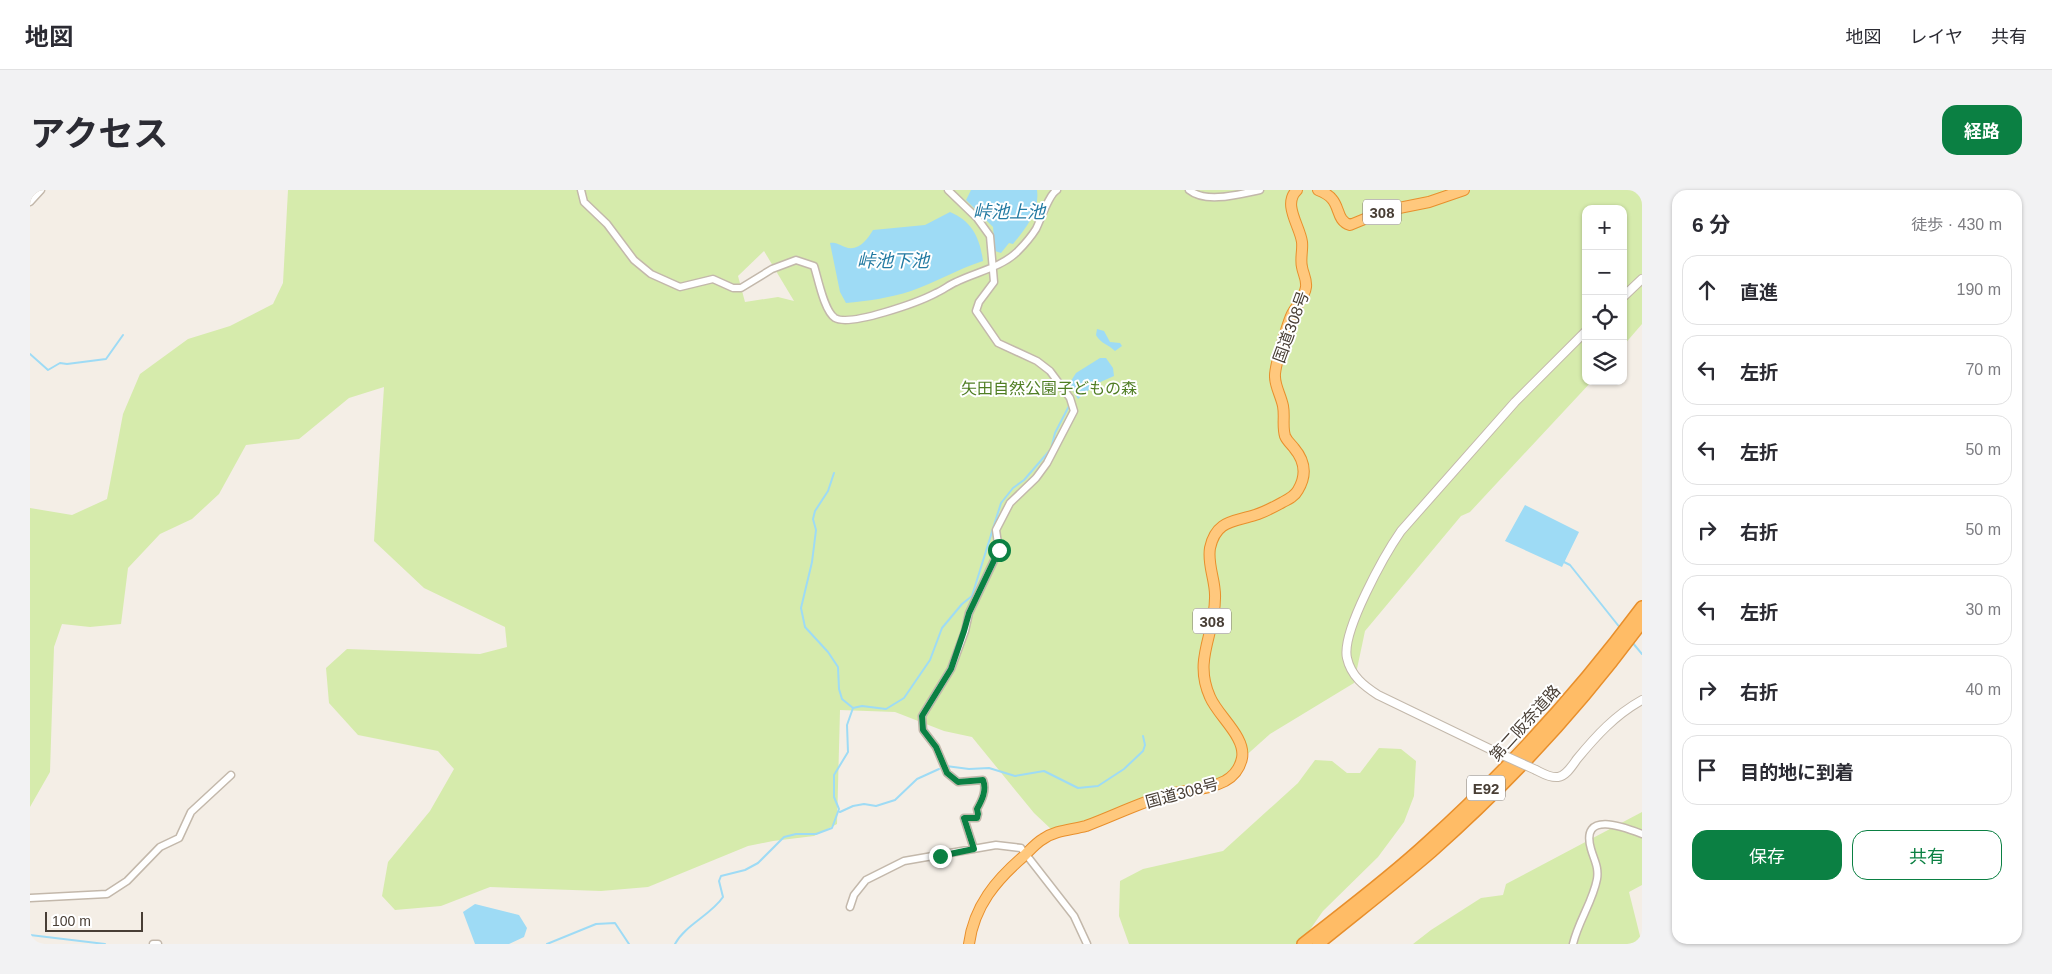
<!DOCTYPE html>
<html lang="ja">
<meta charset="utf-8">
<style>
body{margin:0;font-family:Arial,"Noto Sans JP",sans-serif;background:#f2f2f3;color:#2b2b33}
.controls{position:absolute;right:15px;top:15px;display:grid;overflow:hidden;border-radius:10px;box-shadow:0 1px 4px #0004}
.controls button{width:45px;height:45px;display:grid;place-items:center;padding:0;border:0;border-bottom:1px solid #e1e1e2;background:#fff;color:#2b2b33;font:25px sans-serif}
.scale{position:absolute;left:15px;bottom:12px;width:98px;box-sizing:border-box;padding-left:5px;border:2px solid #483e35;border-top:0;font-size:14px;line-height:18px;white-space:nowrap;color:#483e35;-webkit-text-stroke:4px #fff;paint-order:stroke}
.stop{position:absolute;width:15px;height:15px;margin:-11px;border:4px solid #0b8043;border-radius:50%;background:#fff}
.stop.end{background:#0b8043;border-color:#fff;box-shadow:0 1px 5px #0008}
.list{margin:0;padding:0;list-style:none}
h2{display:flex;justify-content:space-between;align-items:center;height:65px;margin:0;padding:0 20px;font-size:21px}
h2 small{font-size:16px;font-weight:400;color:#7c7c81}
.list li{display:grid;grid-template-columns:32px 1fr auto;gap:15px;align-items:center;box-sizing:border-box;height:70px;margin:0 10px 10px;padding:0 10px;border:1px solid #e1e1e2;border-radius:15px}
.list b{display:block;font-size:19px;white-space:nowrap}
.list em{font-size:16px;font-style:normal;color:#7c7c81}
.actions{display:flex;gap:10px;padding:15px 20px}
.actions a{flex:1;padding:11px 0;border:1px solid #0b8043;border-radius:15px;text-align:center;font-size:18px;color:#0b8043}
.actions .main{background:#0b8043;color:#fff}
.icon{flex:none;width:28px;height:28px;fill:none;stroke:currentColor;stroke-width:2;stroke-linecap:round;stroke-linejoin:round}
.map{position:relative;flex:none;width:1612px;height:754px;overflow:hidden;border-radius:15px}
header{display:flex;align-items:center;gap:30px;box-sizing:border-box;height:70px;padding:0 25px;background:#fff;border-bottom:1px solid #e1e1e2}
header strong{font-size:24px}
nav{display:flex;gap:28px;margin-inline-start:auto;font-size:18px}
.intro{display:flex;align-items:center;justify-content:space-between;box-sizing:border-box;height:120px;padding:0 30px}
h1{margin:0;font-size:35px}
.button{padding:12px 22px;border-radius:15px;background:#0b8043;color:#fff;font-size:18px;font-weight:700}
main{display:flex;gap:30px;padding:0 30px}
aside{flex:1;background:#fff;border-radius:15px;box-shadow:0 1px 4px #0004}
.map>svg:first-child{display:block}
.green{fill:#d6ebac;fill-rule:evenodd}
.water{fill:#9edbf5}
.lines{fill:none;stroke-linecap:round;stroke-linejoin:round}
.stream{stroke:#9edbf5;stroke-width:2}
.minor-casing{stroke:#c3b8ab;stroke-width:9}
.tertiary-casing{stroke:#c3b8ab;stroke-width:10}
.trunk-casing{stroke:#e88f2c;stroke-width:12}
.motorway-casing{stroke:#e88f2c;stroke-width:14}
.minor{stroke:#fff;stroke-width:6}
.tertiary{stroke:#fff;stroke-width:8}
.trunk{stroke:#ffc87d;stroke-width:10}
.motorway{stroke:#ffbc66;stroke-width:11}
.tertiary-bridge-casing{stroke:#c3b8ab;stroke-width:10;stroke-linecap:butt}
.tertiary-bridge{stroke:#fff;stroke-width:8}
.route{stroke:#0b8043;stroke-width:6}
.labels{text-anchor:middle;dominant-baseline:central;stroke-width:4;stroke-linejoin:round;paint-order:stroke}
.shield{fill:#fff;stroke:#7f7872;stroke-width:1}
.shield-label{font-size:15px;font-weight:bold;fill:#483e35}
.street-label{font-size:16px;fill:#483e35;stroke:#fff}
.park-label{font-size:16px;fill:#507e24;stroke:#fff}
.water-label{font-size:18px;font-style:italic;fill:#237aa2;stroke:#fff}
</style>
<header>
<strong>地図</strong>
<nav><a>地図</a><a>レイヤ</a><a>共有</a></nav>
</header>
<div class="intro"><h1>アクセス</h1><a class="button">経路</a></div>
<main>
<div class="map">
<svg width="1612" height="754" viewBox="0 0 1612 754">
<rect width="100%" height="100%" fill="#f4eee6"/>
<!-- green -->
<path class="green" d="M258,0H1612V134L1593,156V19H1556V191H1562L1440,322L1431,326L1335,441L1324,493L1240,544L1192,587L1103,622L1022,640L1004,623L942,547L914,541L865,522L810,520L807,634L784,646L743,651L718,656L618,697L571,701L460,697L411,716L365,720L352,706L358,672L400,621L424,579L408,561L328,545L299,513L296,478L317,459L450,464L477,457L475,437L394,398L344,351L354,197L319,208L269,249L216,255L189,304L162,329L130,344L98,378L91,434L60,437L32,434L24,457L20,582L0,617V318L42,325L77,309L93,224L110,184L158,149L200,136L243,114L253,93ZM734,61L764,111L748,107L715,112L708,86Z
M1349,558L1371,559L1386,571L1384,606L1374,632L1348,667L1293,721L1270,754H1099L1089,726L1090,691L1113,679L1193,661L1268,593L1285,570L1302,571L1317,583H1330Z
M1612,622V695L1599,702L1612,754H1383L1401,740L1451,708L1473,705L1476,694Z"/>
<!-- water -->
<path class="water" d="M941,0H1007C1010,21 996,38 983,54L979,53L971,63L965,61L963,37L936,10Z
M920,22C942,31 950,48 953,71C928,79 906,92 881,101C860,108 837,111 816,113L810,102L800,53C806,52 809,55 815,57C828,62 837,50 843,40L895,35Z
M1067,139L1074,141L1080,152L1090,153L1092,156L1085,161C1078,154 1071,154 1066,145Z
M1070,168H1076L1083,178L1084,186L1066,194L1048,209L1039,194L1046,183Z
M1495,315L1549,342L1532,377L1475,351Z
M445,714L489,725L497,738L494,747L479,754H445L433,722Z"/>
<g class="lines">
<!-- stream -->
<path class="stream" d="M0,164L18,180L30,173L37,174L76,169L93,145
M804,283L798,301L785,321L783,329L786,340L782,372L771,418L775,437L798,462L808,477L809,499L812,509L823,518
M1532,371L1540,375L1591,439
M1602,452L1612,464
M916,576L939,579L959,578L985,586L1014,581L1048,598L1068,596L1094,579L1113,561L1115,555L1113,546
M810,622L823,616L834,614L846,616L865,610L887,589L909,579
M0,745L75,754
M517,754L566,734L585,733L599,754
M645,754C655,735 681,725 693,707L689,691L691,686L715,680L728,673L754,647L766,644H786L802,638L809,619L804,607V585L818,562L817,535L823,518L832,516L856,519L874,508L900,470L912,438L932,414L942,406L971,313L983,298L994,290L1021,259L1025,243L1039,216"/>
<!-- minor casing -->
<g class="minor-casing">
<path id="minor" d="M551,0L554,12L577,34L604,70L621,84L650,97L683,89L703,98H711L742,79L766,70L784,76C788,88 794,121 805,128C820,137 889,112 906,103C913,100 919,95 926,92C946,82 970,78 987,62C993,56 1001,47 1006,39C1011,29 1019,4 1027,0
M918,0L947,28L960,46L964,92L949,112L946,121L968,153L1007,171L1020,181L1040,208L1044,221L1017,273L1006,288L980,313L966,340L969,360L939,423L935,441L921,479L892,526L893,540L906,557L917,583L928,592L953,590C957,600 952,610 947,619L948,624L947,628H934L944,659
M1159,0C1176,14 1210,4 1230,0
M0,12L11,0
M0,708L77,704L97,691L130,657L149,648L161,622L201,585
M820,717L824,705L836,690L874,671L966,655L991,658L1044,726L1057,754
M123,754H128
M1543,754C1548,732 1563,711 1567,689C1569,677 1564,670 1561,659C1550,620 1594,637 1612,644"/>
</g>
<!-- tertiary casing -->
<g class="tertiary-casing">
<path id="tertiary" d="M1593,107L1612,89
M1466,562L1348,505C1334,496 1321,486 1317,468C1311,442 1355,364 1371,341L1485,212L1556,141
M1506,580C1512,583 1520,588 1528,587C1536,586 1542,576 1547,569C1566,546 1585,525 1612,510"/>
</g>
<!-- trunk casing -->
<g class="trunk-casing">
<path id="trunk" d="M1288,0C1293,2 1299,5 1302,9C1310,18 1307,31 1320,35L1354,21L1399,12L1434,0
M939,754C944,716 966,690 994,666C1000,660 1006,653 1013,649C1026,640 1041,640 1056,636C1083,626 1109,613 1136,605C1156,599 1176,601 1195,591C1204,586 1210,578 1212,568C1216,547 1188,526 1180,507C1163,469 1185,445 1185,408C1186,391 1177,375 1180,358C1186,330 1204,332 1225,325C1235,322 1244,317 1253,312C1259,309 1265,306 1268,300C1277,285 1275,271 1264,258C1261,254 1257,251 1255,246C1252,236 1255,226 1253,216C1251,206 1245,196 1245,187C1244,178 1258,132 1262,124C1267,115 1275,106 1276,97C1277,89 1273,84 1272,77C1270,69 1273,60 1272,52C1270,36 1252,14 1267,0"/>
</g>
<!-- motorway casing -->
<g class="motorway-casing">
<path id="motorway" d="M1273,754C1315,721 1358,689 1397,653C1477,581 1548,503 1612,417
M1288,754C1326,723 1365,693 1402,661C1480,592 1551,515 1612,432"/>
</g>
<!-- minor -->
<use href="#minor" class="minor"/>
<!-- tertiary -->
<use href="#tertiary" class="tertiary"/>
<!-- trunk -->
<use href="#trunk" class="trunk"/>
<!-- motorway -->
<use href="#motorway" class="motorway"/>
<!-- tertiary-bridge casing -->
<g class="tertiary-bridge-casing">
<path id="tertiary-bridge" d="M1466,562L1506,580"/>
</g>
<!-- tertiary-bridge -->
<use href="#tertiary-bridge" class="tertiary-bridge"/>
</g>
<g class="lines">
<!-- route -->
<path class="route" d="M910,666L944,659L934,628H947L948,624L947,619C952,610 957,600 953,590L928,592L917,583L906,557L893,540L892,526L921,479L934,441L939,423L969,360"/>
</g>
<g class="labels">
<!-- shield labels -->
<g class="shield">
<rect x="1333" y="9.5" width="38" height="25" rx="4"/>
<rect x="1163" y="418.5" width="38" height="25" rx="4"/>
<rect x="1437" y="585.5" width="38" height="25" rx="4"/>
</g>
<g class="shield-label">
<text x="1352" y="22">308</text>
<text x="1182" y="431">308</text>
<text x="1456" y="598">E92</text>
</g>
<!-- street labels -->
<g class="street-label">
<text transform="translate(1261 137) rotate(-70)">国道308号</text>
<text transform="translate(1495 533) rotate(-48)">第二阪奈道路</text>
<text transform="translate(1152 603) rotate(-15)">国道308号</text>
</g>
<!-- park labels -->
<g class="park-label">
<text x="1019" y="198">矢田自然公園子どもの森</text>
</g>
<!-- water labels -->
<g class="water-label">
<text x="979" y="22">峠池上池</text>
<text x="863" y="71">峠池下池</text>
</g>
</g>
</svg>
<div class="controls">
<button>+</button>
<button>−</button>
<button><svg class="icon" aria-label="locate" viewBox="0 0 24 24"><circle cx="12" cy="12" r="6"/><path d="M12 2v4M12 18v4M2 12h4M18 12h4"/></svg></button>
<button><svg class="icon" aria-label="layers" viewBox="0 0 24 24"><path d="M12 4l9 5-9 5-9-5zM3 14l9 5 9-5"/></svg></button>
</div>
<div class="scale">100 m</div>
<div class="stop" style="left:969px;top:360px"></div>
<div class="stop end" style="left:910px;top:666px"></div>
</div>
<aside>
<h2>6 分<small>徒歩 · 430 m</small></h2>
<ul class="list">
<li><svg class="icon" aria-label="ahead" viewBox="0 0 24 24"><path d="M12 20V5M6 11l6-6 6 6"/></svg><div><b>直進</b></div><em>190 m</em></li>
<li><svg class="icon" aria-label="left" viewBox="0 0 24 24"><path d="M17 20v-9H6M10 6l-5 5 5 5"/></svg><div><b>左折</b></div><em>70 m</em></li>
<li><svg class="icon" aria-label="left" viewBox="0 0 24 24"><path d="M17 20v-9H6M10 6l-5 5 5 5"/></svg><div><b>左折</b></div><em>50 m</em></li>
<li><svg class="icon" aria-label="right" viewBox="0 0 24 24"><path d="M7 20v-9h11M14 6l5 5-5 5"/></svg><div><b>右折</b></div><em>50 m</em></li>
<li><svg class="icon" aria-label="left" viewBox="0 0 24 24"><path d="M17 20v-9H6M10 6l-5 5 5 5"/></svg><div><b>左折</b></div><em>30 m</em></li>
<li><svg class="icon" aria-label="right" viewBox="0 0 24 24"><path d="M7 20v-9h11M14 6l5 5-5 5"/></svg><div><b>右折</b></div><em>40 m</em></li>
<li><svg class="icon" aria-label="arrive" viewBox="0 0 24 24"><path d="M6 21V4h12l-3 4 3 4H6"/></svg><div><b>目的地に到着</b></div></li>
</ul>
<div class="actions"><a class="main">保存</a><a>共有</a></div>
</aside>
</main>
